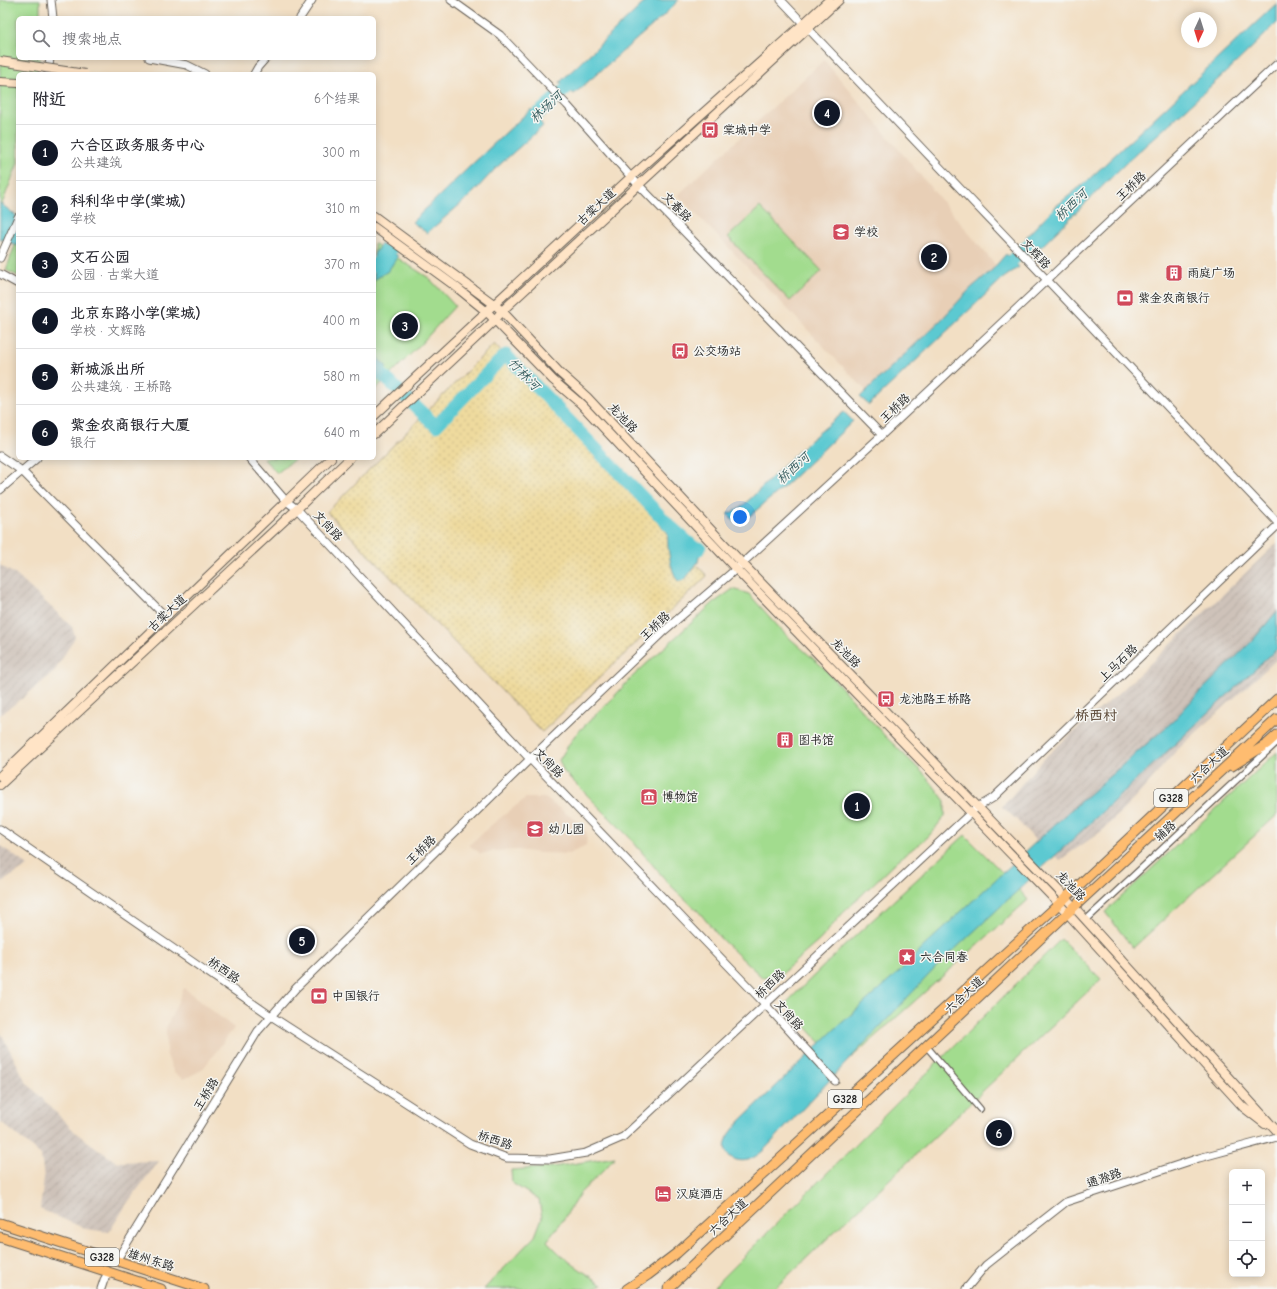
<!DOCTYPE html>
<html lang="zh">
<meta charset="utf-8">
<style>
body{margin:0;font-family:"Comic Neue","LXGW WenKai TC",sans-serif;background:#f2f2f3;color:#2b2b33}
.controls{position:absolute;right:12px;bottom:12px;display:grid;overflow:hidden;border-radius:6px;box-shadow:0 2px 10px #0003}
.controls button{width:36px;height:36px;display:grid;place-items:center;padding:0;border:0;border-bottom:1px solid #e1e1e2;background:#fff;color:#2b2b33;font:20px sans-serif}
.compass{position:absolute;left:1181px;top:12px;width:36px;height:36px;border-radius:50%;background:#fff;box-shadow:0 2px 10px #0003;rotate:184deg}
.you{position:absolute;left:740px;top:517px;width:14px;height:14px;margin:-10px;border:3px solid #fff;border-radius:50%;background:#1a73e8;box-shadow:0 0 0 6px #1a73e833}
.badge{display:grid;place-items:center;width:26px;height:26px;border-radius:50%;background:#111827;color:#fff;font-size:13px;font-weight:700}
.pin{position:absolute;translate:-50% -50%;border:2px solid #fff;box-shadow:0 1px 4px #0006}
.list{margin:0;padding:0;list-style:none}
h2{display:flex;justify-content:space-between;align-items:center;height:52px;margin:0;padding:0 16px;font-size:17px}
h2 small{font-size:13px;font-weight:400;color:#7c7c81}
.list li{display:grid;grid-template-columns:26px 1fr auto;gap:12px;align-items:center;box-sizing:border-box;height:56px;padding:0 16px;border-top:1px solid #e1e1e2}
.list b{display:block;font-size:15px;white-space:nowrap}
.list p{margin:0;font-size:13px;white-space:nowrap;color:#7c7c81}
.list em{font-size:13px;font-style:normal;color:#7c7c81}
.icon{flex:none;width:22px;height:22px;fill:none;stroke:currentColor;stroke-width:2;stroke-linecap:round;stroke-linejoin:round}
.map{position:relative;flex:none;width:1277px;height:1289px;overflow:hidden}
.search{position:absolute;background:#fff;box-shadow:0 2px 10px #0003;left:16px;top:16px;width:360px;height:44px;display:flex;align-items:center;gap:10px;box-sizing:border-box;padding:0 14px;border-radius:6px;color:#7c7c81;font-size:15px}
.panel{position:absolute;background:#fff;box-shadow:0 2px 10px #0003;left:16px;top:72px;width:360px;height:388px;border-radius:6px}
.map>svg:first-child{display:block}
.built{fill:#e8cfb6}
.industrial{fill:url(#industrial-furrows)}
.green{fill:#a2dc8e;stroke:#5f7c55}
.sand{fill:url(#sand-dots);stroke:#857b5d}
.water{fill:#5cc9d1;stroke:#3c7276}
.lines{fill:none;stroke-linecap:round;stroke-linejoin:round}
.river{stroke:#5cc9d1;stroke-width:13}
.minor-casing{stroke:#676057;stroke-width:8}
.tertiary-casing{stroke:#676057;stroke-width:9}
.secondary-casing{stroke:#676057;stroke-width:10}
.trunk-casing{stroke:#676057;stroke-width:11}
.minor{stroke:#fff;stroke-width:5.5}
.tertiary{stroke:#fff;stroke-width:7}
.secondary{stroke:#ffe4c6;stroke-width:8}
.trunk{stroke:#febc70;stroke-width:9}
.secondary-bridge-casing{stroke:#676057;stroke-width:10;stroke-linecap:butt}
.secondary-bridge{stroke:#ffe4c6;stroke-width:8}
.labels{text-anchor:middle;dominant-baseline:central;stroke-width:3;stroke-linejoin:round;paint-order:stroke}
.shield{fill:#f6f6f2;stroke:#5d5d5c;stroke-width:1}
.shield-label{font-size:11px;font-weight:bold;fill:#1c1c1c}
.poi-label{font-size:12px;fill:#1c1c1c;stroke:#f6f6f2;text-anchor:start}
.street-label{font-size:12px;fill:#1c1c1c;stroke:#f6f6f2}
.water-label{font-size:13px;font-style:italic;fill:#32595b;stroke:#f6f6f2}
.quarter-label{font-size:14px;font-weight:bold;fill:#604e3d;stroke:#f6f6f2}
</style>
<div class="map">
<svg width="1277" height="1289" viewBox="0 0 1277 1289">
<defs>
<pattern id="industrial-furrows" width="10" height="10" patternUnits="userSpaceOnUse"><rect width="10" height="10" fill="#cec2b9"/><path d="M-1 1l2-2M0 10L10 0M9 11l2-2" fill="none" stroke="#b0a69e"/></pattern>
<pattern id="sand-dots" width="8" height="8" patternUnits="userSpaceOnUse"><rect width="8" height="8" fill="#eeda9e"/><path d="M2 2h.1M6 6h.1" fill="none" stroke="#ccba88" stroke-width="1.8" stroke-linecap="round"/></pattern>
</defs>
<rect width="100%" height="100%" fill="#f6f6f2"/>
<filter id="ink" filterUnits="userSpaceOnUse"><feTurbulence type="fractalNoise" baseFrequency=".025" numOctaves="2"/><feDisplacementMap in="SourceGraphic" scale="8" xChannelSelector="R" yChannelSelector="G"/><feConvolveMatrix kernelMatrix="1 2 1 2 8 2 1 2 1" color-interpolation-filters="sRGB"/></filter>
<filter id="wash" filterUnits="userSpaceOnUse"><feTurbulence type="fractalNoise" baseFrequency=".012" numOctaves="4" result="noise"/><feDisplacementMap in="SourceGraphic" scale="16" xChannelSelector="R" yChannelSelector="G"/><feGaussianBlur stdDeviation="0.9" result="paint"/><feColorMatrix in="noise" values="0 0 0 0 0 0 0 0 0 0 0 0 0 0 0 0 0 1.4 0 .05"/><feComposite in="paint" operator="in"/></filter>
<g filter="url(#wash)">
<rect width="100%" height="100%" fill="#f2dfc4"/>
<!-- built -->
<path class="built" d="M824,60L998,268L873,398L678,195Z
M526,798H545L578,822L587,833L586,845L569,854L539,853L518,850L493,851L481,854L469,845L490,826Z
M184,988L234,1028L202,1070L184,1079L174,1073L166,1053V1028Z"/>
<!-- industrial -->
<path class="industrial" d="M1277,543V659L1176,751L1138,795L1102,831L1060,860L1037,842L1016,819L1002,807L1043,759L1072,733L1118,694Z
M0,565L16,575L53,609L72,627L75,637L54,672L24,697L0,715Z
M0,845L28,866L0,883Z
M0,1031L26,1082L76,1133L116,1162L159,1161L128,1202L109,1232L86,1229L40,1209L44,1178L41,1155L0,1121Z"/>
<!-- green -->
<path class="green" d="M0,0H40V18H18V58H40L37,74H18V163L0,209Z
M760,207L822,271L790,301L728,237Z
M18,237V276L6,270Z
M374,243L429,278L455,306L419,346L374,391Z
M263,458H296L277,473Z
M733,589L749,594L785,634L824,668L885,736L927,777L945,801V816L928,837L898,860L842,914L820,940L782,973L775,976L763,978L721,939L699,912L669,884L629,837L564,772L559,760L575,735L610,701L631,678L712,604Z
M1277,752V815L1133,948L1105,912Z
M965,835L1016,886L1028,900L842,1066L785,1004L841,949Z
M1061,939L1101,979L774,1289H717L714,1286Z
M615,1157L605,1169L580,1193L563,1220L547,1241C563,1259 583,1272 603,1284L592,1289H484L535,1236L542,1218L539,1200L512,1183L511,1170L553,1167Z"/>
<!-- sand -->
<path class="sand" d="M494,344L707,576L542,732L327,512Z"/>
<!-- water -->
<path class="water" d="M647,0H679L663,16L574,94L560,82Z
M1277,3V23L1236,63L1156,136L1128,161L1041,247L1026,237L1055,207L1086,182Z
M531,109L543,126L496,168L471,195L427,233L412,222L466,170Z
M0,203L18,217V246L0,239Z
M381,244L398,256L388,271L374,280V254Z
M1006,254L1019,267L1002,279L869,405L860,397L871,386L940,321L970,289L992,270Z
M374,355L387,367L378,380L374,376Z
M844,412L853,421L785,486L739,525L727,514L739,509L750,499L809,441Z
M669,525L682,533L697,550L699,557L698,562L687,577L682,581H678C670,571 665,538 669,525Z
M1277,611V649L940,963L764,1150C759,1154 754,1158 748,1160C736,1163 722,1156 726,1142C728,1134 735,1128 740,1121L836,1028L898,973L922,948L1066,814L1173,721L1194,698L1252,641Z"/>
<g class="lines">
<!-- river -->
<path class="river" d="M522,128L579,77
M374,266L395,245
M1000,272L1045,229
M374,367L436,426L488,372L506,355L669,525L697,550L700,548"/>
</g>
</g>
<g filter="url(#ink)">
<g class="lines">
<!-- minor casing -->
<g class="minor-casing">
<path id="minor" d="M1086,920L1277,742
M927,1047L980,1109"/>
</g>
<!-- tertiary casing -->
<g class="tertiary-casing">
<path id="tertiary" d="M51,0L53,18
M451,0L500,35L567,105L631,177L882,435
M781,0L1277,522
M300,18L312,0
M149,58L187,65L205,74
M48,74L50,58
M254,74L258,67L266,58
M0,258L18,217
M0,274L18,284
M0,456L22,471L165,616
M249,458L286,501L297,509L530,759L765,1004L835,1081
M0,490L37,458
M0,829L271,1016L470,1144L507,1158L550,1159L586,1153L623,1137L978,806L983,804L993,798L1277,526
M116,1261L258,1031L296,988L530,759L665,630L736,569L882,435L1277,64
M101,1289L104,1280L108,1273
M966,1289L986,1265L1066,1202L1199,1158L1277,1137"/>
</g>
<!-- secondary casing -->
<g class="secondary-casing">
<path id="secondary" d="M0,82L18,83
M374,216L495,305L502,311L560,373L587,397L742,563L1065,897L1277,1131
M374,227L455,286L487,312L553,380L581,404L736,569L1059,904L1243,1107L1265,1124
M374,416L631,177L803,24L829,0
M374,434L495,320L502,311L839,0
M0,776L331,458
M0,785L297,509L350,458"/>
</g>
<!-- trunk casing -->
<g class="trunk-casing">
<path id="trunk" d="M1232,766L1267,744L1277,735
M0,1223L204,1289
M0,1237L161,1289
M627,1289L648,1275L677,1253L1059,904L1277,699
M668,1289L1074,907L1277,719"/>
</g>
<!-- minor -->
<use href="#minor" class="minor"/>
<!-- tertiary -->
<use href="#tertiary" class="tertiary"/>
<!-- secondary -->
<use href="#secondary" class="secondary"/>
<!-- trunk -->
<use href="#trunk" class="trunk"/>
<!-- secondary-bridge casing -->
<g class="secondary-bridge-casing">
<path id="secondary-bridge" d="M0,61L85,74"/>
</g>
<!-- secondary-bridge -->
<use href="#secondary-bridge" class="secondary-bridge"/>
</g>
</g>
<!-- icons -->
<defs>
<g id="bus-square" transform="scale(0.9)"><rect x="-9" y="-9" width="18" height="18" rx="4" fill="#d1495b" stroke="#f6f6f2"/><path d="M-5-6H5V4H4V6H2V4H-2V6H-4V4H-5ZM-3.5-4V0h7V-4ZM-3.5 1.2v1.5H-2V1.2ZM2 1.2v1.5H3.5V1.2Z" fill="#fff"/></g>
<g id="school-square" transform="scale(0.9)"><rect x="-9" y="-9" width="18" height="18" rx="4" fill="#d1495b" stroke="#f6f6f2"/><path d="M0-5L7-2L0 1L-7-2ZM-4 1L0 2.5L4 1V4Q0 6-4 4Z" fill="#fff"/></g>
<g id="building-square" transform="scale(0.9)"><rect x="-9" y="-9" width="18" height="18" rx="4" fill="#d1495b" stroke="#f6f6f2"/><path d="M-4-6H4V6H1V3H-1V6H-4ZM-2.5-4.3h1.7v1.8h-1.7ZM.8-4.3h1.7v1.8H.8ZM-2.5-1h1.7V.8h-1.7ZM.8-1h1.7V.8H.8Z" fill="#fff"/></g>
<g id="bank-square" transform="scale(0.9)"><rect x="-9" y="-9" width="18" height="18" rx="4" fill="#d1495b" stroke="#f6f6f2"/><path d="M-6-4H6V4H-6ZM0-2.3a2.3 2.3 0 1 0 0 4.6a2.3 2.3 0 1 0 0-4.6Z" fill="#fff"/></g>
<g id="museum-square" transform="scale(0.9)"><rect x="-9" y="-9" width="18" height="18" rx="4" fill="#d1495b" stroke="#f6f6f2"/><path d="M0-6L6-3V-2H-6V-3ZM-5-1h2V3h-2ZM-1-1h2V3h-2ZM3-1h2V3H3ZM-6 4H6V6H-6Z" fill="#fff"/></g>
<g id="sight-square" transform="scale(0.9)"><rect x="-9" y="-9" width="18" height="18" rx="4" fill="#d1495b" stroke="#f6f6f2"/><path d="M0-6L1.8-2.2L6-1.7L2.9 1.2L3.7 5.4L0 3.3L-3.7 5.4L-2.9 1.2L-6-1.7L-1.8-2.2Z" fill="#fff"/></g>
<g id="hotel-square" transform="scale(0.9)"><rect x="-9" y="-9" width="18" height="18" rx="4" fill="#d1495b" stroke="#f6f6f2"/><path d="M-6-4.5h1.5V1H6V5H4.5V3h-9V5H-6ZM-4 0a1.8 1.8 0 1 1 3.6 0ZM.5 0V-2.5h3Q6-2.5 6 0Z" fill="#fff"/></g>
</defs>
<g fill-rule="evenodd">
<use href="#bus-square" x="710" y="130"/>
<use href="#school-square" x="841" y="232"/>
<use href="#building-square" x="1174" y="273"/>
<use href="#bank-square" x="1125" y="298"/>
<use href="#bus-square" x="680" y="351"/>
<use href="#bus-square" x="886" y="699"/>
<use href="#building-square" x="785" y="740"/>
<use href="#museum-square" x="649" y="797"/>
<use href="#school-square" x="535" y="829"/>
<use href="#sight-square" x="907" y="957"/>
<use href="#bank-square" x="319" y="996"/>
<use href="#hotel-square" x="663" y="1194"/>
</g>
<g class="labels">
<!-- shield labels -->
<g class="shield">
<rect x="1154" y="789" width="34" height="18" rx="3"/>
<rect x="828" y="1090" width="34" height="18" rx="3"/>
<rect x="85" y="1248" width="34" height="18" rx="3"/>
</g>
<g class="shield-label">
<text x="1171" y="798">G328</text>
<text x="845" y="1099">G328</text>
<text x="102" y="1257">G328</text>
</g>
<!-- poi labels -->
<g class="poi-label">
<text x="723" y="130">棠城中学</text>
<text x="854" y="232">学校</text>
<text x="1187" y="273">雨庭广场</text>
<text x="1138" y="298">紫金农商银行</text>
<text x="693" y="351">公交场站</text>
<text x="899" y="699">龙池路王桥路</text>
<text x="798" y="740">图书馆</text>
<text x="662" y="797">博物馆</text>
<text x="548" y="829">幼儿园</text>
<text x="920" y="957">六合同春</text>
<text x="332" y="996">中国银行</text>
<text x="676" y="1194">汉庭酒店</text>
</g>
<!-- street labels -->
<g class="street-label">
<text transform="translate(1131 186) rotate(-43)">王桥路</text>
<text transform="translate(596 207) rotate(-43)">古棠大道</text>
<text transform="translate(677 207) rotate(46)">文春路</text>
<text transform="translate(1036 254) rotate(47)">文辉路</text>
<text transform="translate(895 408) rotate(-43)">王桥路</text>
<text transform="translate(623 418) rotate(47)">龙池路</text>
<text transform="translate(328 526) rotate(47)">文尚路</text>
<text transform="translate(167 613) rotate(-43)">古棠大道</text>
<text transform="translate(655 626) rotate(-43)">王桥路</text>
<text transform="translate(846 653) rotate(46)">龙池路</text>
<text transform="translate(1118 663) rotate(-44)">上马石路</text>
<text transform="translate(549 763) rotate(46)">文尚路</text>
<text transform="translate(1209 765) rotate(-43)">六合大道</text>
<text transform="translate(1165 831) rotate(-43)">辅路</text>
<text transform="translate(421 850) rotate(-44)">王桥路</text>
<text transform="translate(1071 886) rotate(47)">龙池路</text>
<text transform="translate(224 970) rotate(35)">桥西路</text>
<text transform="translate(770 984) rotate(-43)">桥西路</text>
<text transform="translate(964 995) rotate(-43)">六合大道</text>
<text transform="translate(789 1015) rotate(48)">文尚路</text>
<text transform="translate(206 1094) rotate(-58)">王桥路</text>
<text transform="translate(495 1140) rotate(18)">桥西路</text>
<text transform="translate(1104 1178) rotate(-19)">通滁路</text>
<text transform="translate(728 1217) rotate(-43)">六合大道</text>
<text transform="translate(151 1260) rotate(17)">雄州东路</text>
</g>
<!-- water labels -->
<g class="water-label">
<text transform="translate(546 107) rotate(-43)">林场河</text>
<text transform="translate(1071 205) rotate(-43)">桥西河</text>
<text transform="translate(524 374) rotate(46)">竹林河</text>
<text transform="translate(793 468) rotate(-42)">桥西河</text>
</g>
<!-- quarter labels -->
<g class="quarter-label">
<text x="1096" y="715">桥西村</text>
</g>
</g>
</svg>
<div class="controls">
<button>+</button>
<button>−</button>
<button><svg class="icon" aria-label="locate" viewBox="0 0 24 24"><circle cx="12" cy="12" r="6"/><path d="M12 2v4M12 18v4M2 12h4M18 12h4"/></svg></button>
</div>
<svg class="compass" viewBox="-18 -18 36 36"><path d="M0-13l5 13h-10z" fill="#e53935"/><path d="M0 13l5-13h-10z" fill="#7c7c81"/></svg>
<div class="you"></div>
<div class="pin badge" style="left:857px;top:806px">1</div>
<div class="pin badge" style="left:934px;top:257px">2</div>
<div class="pin badge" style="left:405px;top:326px">3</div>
<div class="pin badge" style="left:827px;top:113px">4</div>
<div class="pin badge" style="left:302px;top:941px">5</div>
<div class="pin badge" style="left:999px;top:1133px">6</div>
<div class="search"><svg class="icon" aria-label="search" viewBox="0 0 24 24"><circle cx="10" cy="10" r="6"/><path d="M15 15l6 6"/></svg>搜索地点</div>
<section class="panel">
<h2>附近<small>6个结果</small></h2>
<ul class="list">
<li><span class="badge">1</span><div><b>六合区政务服务中心</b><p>公共建筑</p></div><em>300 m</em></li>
<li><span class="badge">2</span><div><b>科利华中学(棠城)</b><p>学校</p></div><em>310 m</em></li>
<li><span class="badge">3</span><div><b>文石公园</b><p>公园 · 古棠大道</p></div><em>370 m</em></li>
<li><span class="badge">4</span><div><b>北京东路小学(棠城)</b><p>学校 · 文辉路</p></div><em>400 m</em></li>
<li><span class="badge">5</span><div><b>新城派出所</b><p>公共建筑 · 王桥路</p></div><em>580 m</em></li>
<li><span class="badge">6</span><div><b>紫金农商银行大厦</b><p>银行</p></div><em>640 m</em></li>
</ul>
</section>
</div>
